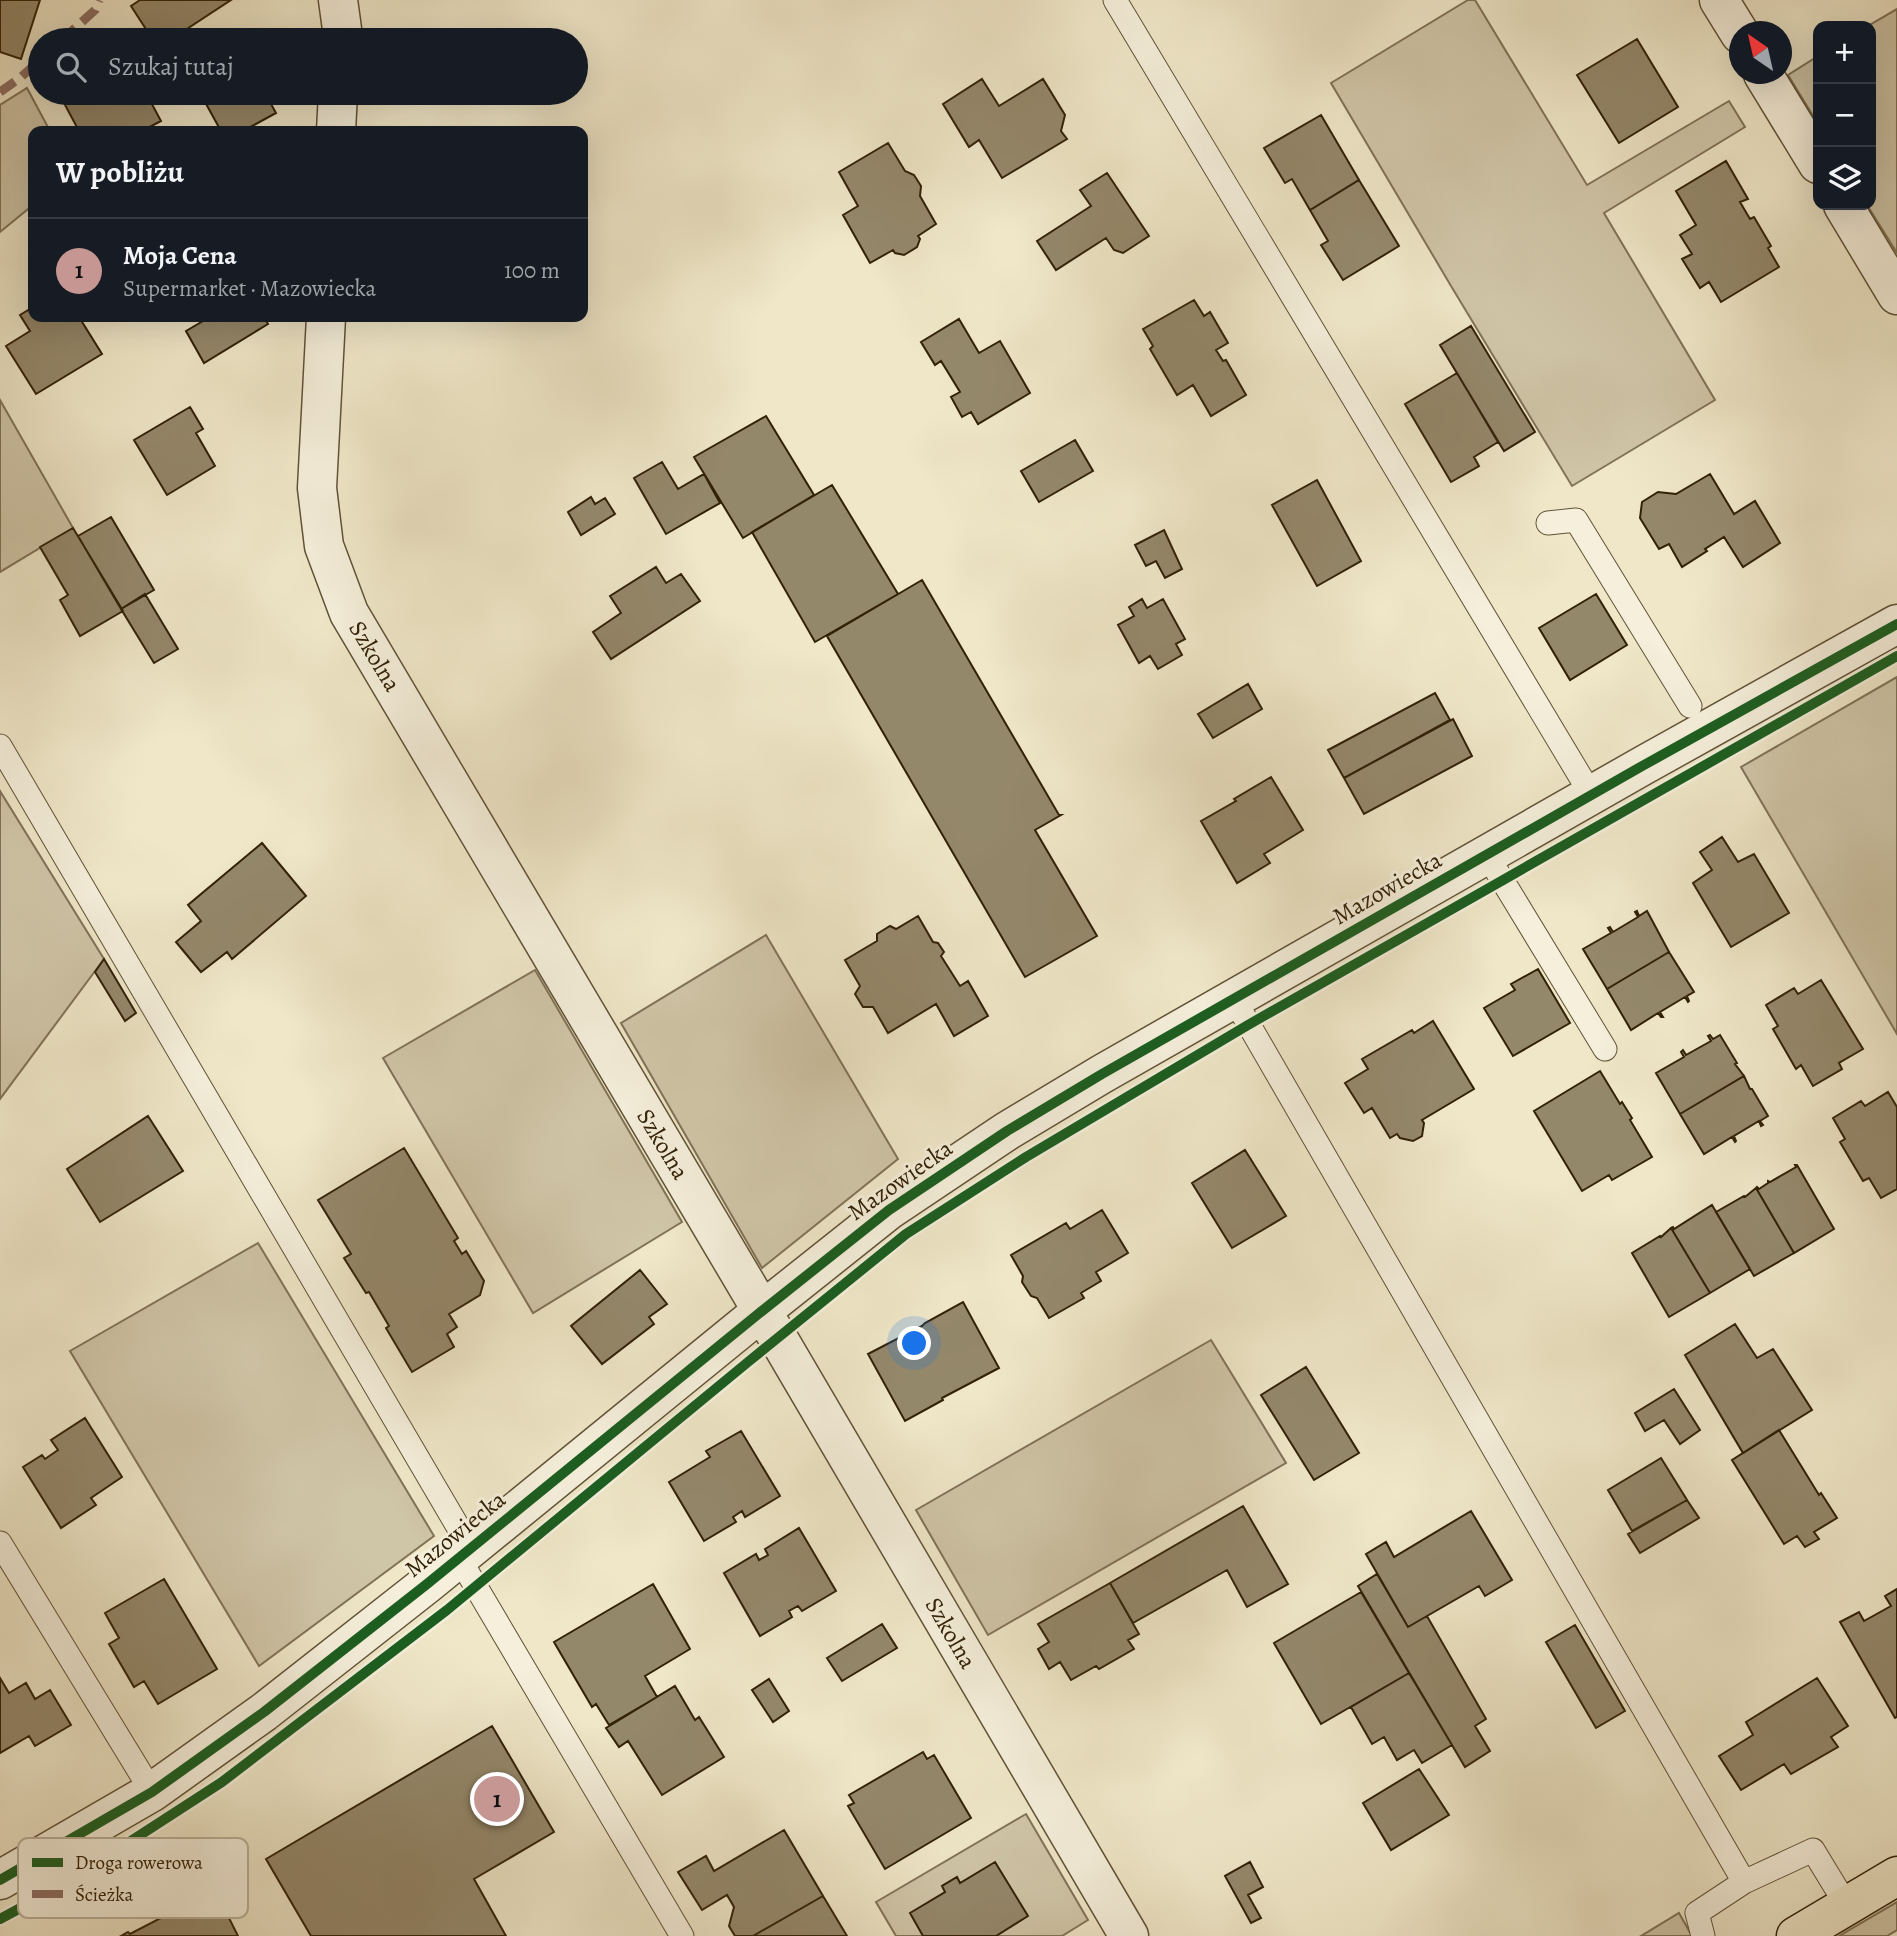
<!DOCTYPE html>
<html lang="pl">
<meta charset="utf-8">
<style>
body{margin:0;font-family:Alegreya,serif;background:#20242c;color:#f1f3f6}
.controls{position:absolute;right:21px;top:21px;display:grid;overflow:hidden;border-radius:14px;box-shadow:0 7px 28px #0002}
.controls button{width:63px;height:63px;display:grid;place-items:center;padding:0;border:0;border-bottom:2px solid #363941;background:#171b24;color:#f1f3f6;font:35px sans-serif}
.compass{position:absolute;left:1729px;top:21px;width:63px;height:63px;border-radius:50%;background:#171b24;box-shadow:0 7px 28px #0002;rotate:326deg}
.you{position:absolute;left:915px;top:1344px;width:24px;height:24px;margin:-18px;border:5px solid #fff;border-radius:50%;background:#1a73e8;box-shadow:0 0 0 10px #1a73e833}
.badge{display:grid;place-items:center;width:46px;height:46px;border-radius:50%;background:#c59692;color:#111;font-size:23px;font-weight:700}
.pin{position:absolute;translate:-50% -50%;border:4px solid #fff;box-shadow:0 2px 7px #0006}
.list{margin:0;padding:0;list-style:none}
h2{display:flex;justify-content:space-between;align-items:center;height:91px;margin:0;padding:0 28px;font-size:30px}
h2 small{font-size:23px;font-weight:400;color:#9ea1a6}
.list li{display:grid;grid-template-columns:46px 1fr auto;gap:21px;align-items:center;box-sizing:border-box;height:105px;padding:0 28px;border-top:2px solid #363941}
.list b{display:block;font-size:26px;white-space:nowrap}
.list p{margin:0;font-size:23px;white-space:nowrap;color:#9ea1a6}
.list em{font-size:23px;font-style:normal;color:#9ea1a6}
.icon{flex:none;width:38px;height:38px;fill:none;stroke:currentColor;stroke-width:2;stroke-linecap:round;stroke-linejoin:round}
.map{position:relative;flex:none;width:1897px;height:1936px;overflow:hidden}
.search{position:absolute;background:#171b24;box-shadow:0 7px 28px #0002;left:28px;top:28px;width:560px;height:77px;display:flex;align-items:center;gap:18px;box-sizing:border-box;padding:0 24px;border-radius:38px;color:#9ea1a6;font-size:26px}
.panel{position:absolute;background:#171b24;box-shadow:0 7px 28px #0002;left:28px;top:126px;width:560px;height:196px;border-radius:14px}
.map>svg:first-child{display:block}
.green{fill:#cfc5a7;stroke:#807357;stroke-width:2}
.building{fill:#94886b;stroke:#312107;stroke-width:2}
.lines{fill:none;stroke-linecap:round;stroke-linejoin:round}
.lane-casing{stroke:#605237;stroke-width:25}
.street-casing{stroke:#605237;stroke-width:41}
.primary-casing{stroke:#312107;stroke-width:41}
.lane{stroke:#f5efdb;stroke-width:23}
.street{stroke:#f5efdb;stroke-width:38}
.primary{stroke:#efe7c8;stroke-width:38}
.quiet{stroke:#8d6e63;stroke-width:9;stroke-dasharray:18 9;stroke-linecap:butt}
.cycleway-casing{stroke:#f5efdb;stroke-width:15}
.cycleway{stroke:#1b5e20;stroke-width:10}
.labels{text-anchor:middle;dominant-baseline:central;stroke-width:6;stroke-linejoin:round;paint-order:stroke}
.street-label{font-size:24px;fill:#312107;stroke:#f5efdb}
.key{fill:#f5efdb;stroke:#bab19b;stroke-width:2}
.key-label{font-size:19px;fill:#312107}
</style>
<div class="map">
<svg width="1897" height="1936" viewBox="0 0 1897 1936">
<rect width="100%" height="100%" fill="#efe7c8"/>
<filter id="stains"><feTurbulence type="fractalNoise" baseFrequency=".00286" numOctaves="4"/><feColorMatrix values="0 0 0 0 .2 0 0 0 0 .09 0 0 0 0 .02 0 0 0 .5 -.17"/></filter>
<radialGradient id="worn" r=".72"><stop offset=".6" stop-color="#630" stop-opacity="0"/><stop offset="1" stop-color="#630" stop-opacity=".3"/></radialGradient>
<!-- green -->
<path class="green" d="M1468,0H1475L1587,185L1729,101L1745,127L1604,213L1715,400L1572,486L1451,286L1331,83Z
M1897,9V253L1867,205H1871V26H1868Z
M1818,56V124L1788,75Z
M27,88L50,131H33V205L0,232V105Z
M0,400L73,528L0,572Z
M1897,677V1034L1741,767Z
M0,791L104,959L0,1099Z
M766,935L898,1159L762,1268L621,1023Z
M535,970L682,1222L533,1313L383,1058Z
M258,1243L434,1536L259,1666L70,1351Z
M1211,1340L1286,1463L988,1635L916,1510Z
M1026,1814L1088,1920L1062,1936H896L876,1902Z
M1897,1902V1930L1887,1936H1839Z
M1679,1913L1692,1936H1641Z"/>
<!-- building -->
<path class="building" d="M0,0H40L21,59L0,52Z
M140,0H231L170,40H153L131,6Z
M1637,39L1678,107L1619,143L1577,75Z
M982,79L999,106L1043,79L1065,115L1061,131L1067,139L1002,178L979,140L969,147L943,104Z
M81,93H146L161,121L142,131H79L65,105L83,95Z
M200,93H265L276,113L243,131H221Z
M1321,115L1359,180L1310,210L1292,179L1285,183L1264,148Z
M888,143L905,171L914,175L921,186L920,196L936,224L918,236L920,239L917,247L904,255L895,253L893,250L870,263L843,215L858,206L839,172Z
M1726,161L1748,199L1740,202L1750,219L1754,217L1771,246L1768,248L1779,267L1721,302L1709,282L1700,288L1682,259L1692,254L1680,235L1696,225L1676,191Z
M1107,173L1149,236L1123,253L1114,250L1106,238L1056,270L1037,241L1091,206L1080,190Z
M1359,180L1399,246L1343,280L1321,245L1328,241L1310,210Z
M1194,300L1204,316L1210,312L1228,343L1216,350L1223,361L1226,360L1246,395L1211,416L1193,385L1177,395L1150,349L1153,346L1143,329Z
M33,307V317H79L102,354L36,394L6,346L30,331L20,315Z
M210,317H264L268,324L204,363L186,331Z
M959,319L979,353L1000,341L1030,393L978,424L971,412L962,417L951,397L960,392L941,361L935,365L921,342Z
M1471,326L1535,432L1504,451L1440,345Z
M1457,373L1498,442L1474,457L1479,466L1451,482L1405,404Z
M190,407L203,429L196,433L215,466L167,495L134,440Z
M766,416L814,495L743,538L694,457Z
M1075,440L1093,471L1039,502L1021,471Z
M662,462L678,489L704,474L720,503L666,534L634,478Z
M1710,474L1734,514L1755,501L1780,543L1743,567L1724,537L1705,549L1707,551L1682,567L1669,544L1659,549L1640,518L1642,502L1658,492L1676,494Z
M1317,480L1361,561L1317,586L1272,505Z
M832,485L898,594L815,642L752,532Z
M591,497L595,504L605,498L615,514L581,535L568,512Z
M111,517L154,590L121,609L78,536Z
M73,528L123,611L80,636L60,600L68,595L40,547Z
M1164,530L1182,569L1165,578L1156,561L1146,566L1135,545Z
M656,567L666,583L681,574L700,601L611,659L593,632L621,613L610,596Z
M922,580L1059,815H1061L1035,830L1097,936L1025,977L827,636Z
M145,594L178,649L154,663L121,609Z
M1596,594L1627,645L1570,680L1539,628Z
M1142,599L1147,608L1163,599L1185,639L1176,644L1182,655L1158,669L1150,656L1139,663L1118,625L1134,616L1129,607Z
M1248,684L1262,709L1213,738L1198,714Z
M1435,693L1450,720L1344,778L1328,750Z
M1453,719L1472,756L1364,814L1344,778Z
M1271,777L1303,830L1264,854L1270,863L1237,883L1201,821L1236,801L1234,799Z
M1722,837L1738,862L1754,854L1789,913L1731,947L1693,883L1712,870L1700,852Z
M262,843L306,896L232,959L227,952L201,972L176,942L201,921L188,905Z
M1637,911L1639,916L1647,911L1669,952L1607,989L1583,949L1611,933L1608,928L1610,927L1613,932L1638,917L1635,912Z
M918,916L933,942L938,943L944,952L941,956L960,986L968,981L988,1016L954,1036L936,1004L888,1033L873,1007H863L855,994L860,986L845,960L877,941V934L890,926L896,929Z
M1669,952L1694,992L1687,996L1689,1001L1688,1002L1685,997L1660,1012L1663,1017H1661L1658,1013L1631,1030L1607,989Z
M104,959L136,1013L125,1021L95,972Z
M1538,969L1570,1023L1513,1056L1484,1008L1515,990L1511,984Z
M1821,980L1863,1049L1839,1063L1842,1069L1813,1086L1801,1065L1796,1069L1773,1029L1778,1026L1766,1005L1794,988L1798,994Z
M1433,1021L1474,1089L1422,1120L1424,1123L1422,1136L1413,1141L1400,1138L1397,1134L1390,1138L1372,1108L1364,1113L1345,1083L1368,1069L1362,1059L1412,1030L1414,1033Z
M1710,1035L1713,1039L1720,1035L1737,1063L1735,1064L1744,1076L1680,1114L1656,1073L1684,1057L1681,1052L1683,1050L1686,1055L1711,1041L1708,1036Z
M1600,1071L1620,1104L1622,1102L1632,1118L1630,1120L1652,1157L1612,1180L1609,1175L1582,1191L1534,1111Z
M1744,1076L1750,1089H1752L1768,1116L1760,1121L1763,1125L1761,1126L1759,1121L1734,1136L1736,1141L1735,1142L1732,1137L1704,1154L1680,1114Z
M1888,1092L1897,1107V1189L1881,1198L1869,1178L1863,1181L1840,1142L1845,1139L1833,1118L1861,1101L1865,1106Z
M148,1116L183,1171L100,1222L67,1169Z
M404,1148L458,1238L454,1241L462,1254L466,1251L484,1281L480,1295L449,1314L457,1327L447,1334L454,1347L412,1372L386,1328L389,1326L369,1292L366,1293L344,1258L351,1254L318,1200Z
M1245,1150L1286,1216L1232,1248L1192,1183Z
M1795,1165H1797L1834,1229L1794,1253L1756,1188L1757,1187L1759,1189L1768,1183V1181L1770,1182L1796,1167Z
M1756,1188L1794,1253L1754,1276L1716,1212L1744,1196L1745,1197Z
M1712,1205L1750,1269L1710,1293L1671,1228L1673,1227L1674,1229Z
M1102,1210L1128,1253L1096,1272L1101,1281L1081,1293L1084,1298L1049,1318L1037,1298L1031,1296L1022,1282L1023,1276L1011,1255L1066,1223L1070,1229Z
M1671,1228L1710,1293L1669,1317L1632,1253L1660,1236L1661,1237Z
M640,1270L667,1304L649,1317L654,1324L602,1364L571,1326Z
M963,1302L999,1368L942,1398L943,1400L905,1421L868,1354L922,1326L925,1323Z
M1735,1324L1757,1358L1773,1349L1812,1410L1743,1453L1685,1355Z
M1306,1367L1359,1453L1314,1480L1261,1395Z
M1674,1389L1700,1430L1680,1444L1664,1420L1645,1431L1635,1413Z
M85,1418L122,1477L91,1498L96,1505L61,1528L23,1467L42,1455L45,1459L58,1450L51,1440Z
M1779,1430L1819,1495L1821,1493L1837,1518L1814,1532L1819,1539L1805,1547L1797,1536L1784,1544L1732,1460Z
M741,1431L780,1496L745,1517L742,1511L733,1517L736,1522L704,1541L669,1482L710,1457L706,1451Z
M1661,1458L1687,1500L1632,1531L1608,1490Z
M1687,1500L1699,1518L1640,1553L1628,1534Z
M1243,1506L1288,1584L1247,1607L1227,1570L1133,1623L1110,1583Z
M1471,1511L1512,1580L1485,1596L1479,1586L1408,1627L1366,1554L1386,1542L1394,1557Z
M799,1528L836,1591L802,1611L798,1606L789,1611L792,1617L760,1636L724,1573L756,1554L759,1560L768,1555L765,1549Z
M1377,1574L1408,1627L1427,1616L1486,1719L1475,1726L1490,1751L1465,1767L1358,1586Z
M164,1579L217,1669L158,1704L144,1681L134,1687L109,1644L119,1638L105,1613Z
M1110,1583L1139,1634L1128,1640L1134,1649L1099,1669L1096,1666L1071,1680L1060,1662L1049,1669L1038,1649L1049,1642L1038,1624Z
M653,1584L690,1649L645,1676L657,1697L609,1725L596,1704L592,1707L554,1642Z
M1897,1589V1717L1895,1718L1840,1622L1859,1612L1864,1621L1891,1606L1885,1596Z
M1361,1592L1409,1673L1321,1724L1274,1643Z
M882,1624L897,1648L842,1681L827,1658Z
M1575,1625L1625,1711L1596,1728L1546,1642Z
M1409,1673L1452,1745L1422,1763L1414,1750L1397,1760L1384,1737L1372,1744L1351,1707Z
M0,1678L9,1693L26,1683L35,1699L50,1690L71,1725L35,1746L29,1736L0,1753Z
M1817,1678L1848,1726L1831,1737L1838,1747L1791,1774L1784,1764L1741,1790L1719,1756L1753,1735L1746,1722Z
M769,1679L789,1711L773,1722L752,1690Z
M675,1686L695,1720L699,1717L724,1757L662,1795L628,1741L619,1747L606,1728Z
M492,1726L554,1832L474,1879L506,1936H311L266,1859Z
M923,1752L927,1759L934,1755L971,1818L885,1869L848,1806L854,1803L849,1795Z
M1419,1769L1449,1815L1391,1850L1363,1803Z
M784,1830L823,1896L753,1936H735L729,1926L734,1907L727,1895L702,1910L678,1872L706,1856L714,1871Z
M995,1862L1028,1916L996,1936H923L910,1913L945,1892L942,1886L957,1877L960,1883Z
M1250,1862L1263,1887L1248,1895L1261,1918L1251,1923L1225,1876Z
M823,1896L847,1936H753Z
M201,1897L207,1909L221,1902L238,1936H121L128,1932L130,1934Z"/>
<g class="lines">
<!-- lane casing -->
<g class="lane-casing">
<path id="lane" d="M1115,0L1592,796
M1548,523L1576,520L1690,706
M0,746L471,1549
M1487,855L1605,1049
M1234,999L1744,1882L1813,1850L1847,1906
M0,1543L152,1792
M459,1558L682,1936
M1703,1936L1697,1913L1744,1882"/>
</g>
<!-- street casing -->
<g class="street-casing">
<path id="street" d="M338,0L342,29L341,40
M1719,0L1740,34
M1763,74L1818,164
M336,131L338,93
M1843,205L1897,295
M326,317L317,488L324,546L349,613L778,1338L1129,1936
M0,1880L152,1792L264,1712L427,1584L762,1311L889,1210L1007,1131L1102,1074L1644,765L1897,624"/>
</g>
<!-- primary casing -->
<g class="primary-casing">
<path id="primary" d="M1796,1936L1897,1876"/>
</g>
<!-- lane -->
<use href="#lane" class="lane"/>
<!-- street -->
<use href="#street" class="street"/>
<!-- primary -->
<use href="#primary" class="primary"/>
<!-- quiet -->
<path class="quiet" d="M62,40L95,10L99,0
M0,92L20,78L40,60"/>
<!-- cycleway casing -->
<g class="cycleway-casing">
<path id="cycleway" d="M0,1880L152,1792L264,1712L427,1584L762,1311L889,1210L1007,1131L1102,1074L1644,765L1897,624
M0,1919L63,1885L222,1782L447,1610L748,1362L906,1234L1026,1157L1248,1025L1897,656"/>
</g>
<!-- cycleway -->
<use href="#cycleway" class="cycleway"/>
</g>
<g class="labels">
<!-- street labels -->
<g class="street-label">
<text transform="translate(375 656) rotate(59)">Szkolna</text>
<text transform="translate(1387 888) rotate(-30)">Mazowiecka</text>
<text transform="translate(663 1144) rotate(59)">Szkolna</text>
<text transform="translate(900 1180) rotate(-35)">Mazowiecka</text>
<text transform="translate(455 1534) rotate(-39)">Mazowiecka</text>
<text transform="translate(951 1633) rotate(60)">Szkolna</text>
</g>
</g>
<!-- legend -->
<rect x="18" y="1838" width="230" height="80" rx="10" class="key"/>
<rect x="32" y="1858" width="31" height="9" fill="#1b5e20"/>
<rect x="32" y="1890" width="31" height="8" fill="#8d6e63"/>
<g class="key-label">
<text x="75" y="1869">Droga rowerowa</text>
<text x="75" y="1901">Ścieżka</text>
</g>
<rect width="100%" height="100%" filter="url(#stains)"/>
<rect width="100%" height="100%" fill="url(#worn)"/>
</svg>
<div class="controls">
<button>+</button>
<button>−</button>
<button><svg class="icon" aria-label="layers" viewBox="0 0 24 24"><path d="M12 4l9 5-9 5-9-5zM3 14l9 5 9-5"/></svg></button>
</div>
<svg class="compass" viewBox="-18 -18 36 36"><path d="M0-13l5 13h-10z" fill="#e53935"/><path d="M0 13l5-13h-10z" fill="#9ea1a6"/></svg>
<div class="you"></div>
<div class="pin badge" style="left:497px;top:1799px">1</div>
<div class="search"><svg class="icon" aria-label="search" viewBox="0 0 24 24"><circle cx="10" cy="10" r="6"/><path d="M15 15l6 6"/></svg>Szukaj tutaj</div>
<section class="panel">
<h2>W pobliżu<small></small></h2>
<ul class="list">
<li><span class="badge">1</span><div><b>Moja Cena</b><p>Supermarket · Mazowiecka</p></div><em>100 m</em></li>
</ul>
</section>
</div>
